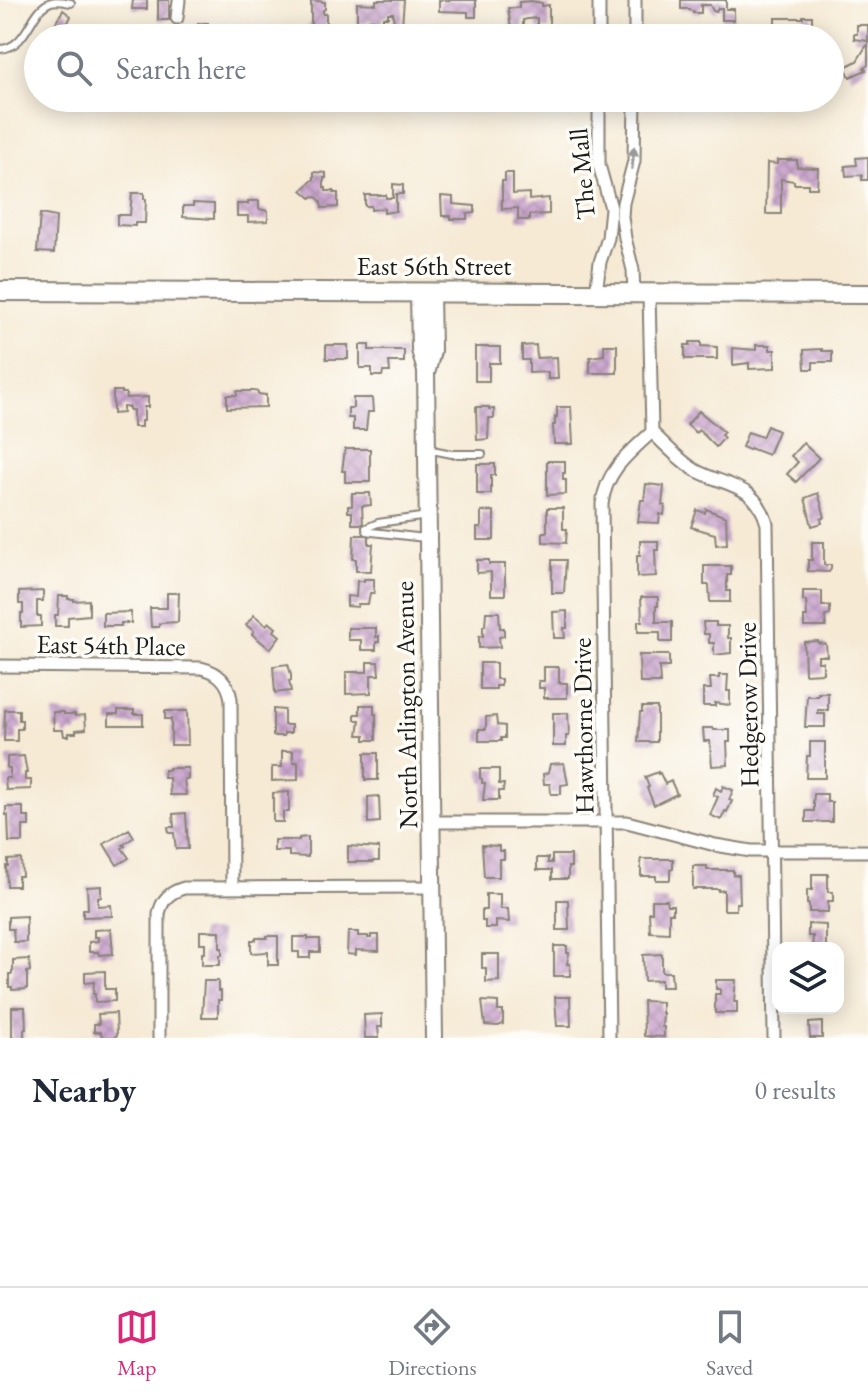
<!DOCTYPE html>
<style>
body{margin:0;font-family:"EB Garamond",serif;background:#f6f6f7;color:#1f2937}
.controls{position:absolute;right:24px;bottom:24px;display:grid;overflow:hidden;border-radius:16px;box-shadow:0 4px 20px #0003}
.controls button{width:72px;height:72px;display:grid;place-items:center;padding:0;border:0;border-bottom:2px solid #e0e1e3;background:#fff;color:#1f2937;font:40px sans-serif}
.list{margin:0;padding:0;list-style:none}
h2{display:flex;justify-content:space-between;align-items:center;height:104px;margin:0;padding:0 32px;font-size:34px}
h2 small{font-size:26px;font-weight:400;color:#747a83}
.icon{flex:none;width:44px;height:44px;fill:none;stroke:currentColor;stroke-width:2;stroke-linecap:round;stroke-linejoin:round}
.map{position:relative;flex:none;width:868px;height:1038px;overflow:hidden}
.search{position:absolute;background:#fff;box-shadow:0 4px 20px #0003;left:24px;right:24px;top:24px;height:88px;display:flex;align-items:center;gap:20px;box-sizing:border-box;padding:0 28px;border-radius:44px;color:#747a83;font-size:30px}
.sheet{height:248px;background:#fff}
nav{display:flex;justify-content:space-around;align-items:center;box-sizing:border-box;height:112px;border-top:2px solid #e0e1e3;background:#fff;font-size:22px;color:#747a83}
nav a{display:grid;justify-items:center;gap:4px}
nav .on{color:#db2777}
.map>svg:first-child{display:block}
.building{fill:url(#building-cross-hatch)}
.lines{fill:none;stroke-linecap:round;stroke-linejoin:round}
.lane-casing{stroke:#898378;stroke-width:10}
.street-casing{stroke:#898378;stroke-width:15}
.secondary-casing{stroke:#898378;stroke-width:20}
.primary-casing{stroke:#898378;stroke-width:22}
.lane{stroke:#fff;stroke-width:6}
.street{stroke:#fff;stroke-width:11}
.secondary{stroke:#fff;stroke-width:16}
.primary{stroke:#fff;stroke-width:18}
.oneway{fill:#999}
.labels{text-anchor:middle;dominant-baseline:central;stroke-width:7;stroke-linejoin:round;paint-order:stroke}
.street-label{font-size:26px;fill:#1c1c1c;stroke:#fdfcf7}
</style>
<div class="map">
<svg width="868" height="1038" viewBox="0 0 868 1038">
<defs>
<pattern id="building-cross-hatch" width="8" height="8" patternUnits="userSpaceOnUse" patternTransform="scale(2)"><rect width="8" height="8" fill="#cca9cf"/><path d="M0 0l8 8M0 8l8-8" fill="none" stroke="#af91b1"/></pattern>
</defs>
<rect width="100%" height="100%" fill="#fdfcf7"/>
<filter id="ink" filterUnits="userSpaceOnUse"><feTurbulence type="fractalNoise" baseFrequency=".0125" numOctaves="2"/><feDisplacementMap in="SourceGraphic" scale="16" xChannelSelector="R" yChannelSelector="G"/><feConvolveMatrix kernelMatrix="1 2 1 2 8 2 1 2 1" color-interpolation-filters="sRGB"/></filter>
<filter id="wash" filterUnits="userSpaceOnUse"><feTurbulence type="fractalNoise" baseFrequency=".006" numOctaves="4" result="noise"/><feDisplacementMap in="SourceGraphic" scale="32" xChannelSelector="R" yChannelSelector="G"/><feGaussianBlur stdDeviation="1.8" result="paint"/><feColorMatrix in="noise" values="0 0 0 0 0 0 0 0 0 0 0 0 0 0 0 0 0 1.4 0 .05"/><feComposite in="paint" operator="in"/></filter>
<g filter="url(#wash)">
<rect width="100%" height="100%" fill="#f6ead5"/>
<g id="blocks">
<!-- building -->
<path class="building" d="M133,0H147V9H132Z
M158,0H169V20H158Z
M311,0L325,2V9L323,10V14H326V38H305V29L311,24Z
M376,0H404L402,25H394L393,13H388V17H383V26L372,25V20H368V23H357V3L376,4Z
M439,0H476V17H468V12L439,11Z
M681,0H726V9H734V20H722V8H718L716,12L713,11L710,5H701V13H693V11L689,10V9H681Z
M531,1L542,3V6L549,5V29H537V18L528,19L523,20V30H511L508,8H519V2Z
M63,10L71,16L65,29L68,31L66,34H68L65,38H47Z
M803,16H812V28H803V35H794V31L781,33L779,31V26H775V18H803Z
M198,23H208V26H221V28H250V38H199Z
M857,25H868V41L854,39V34H857Z
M868,43V65L864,68L866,70L850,77L845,67L857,61Z
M868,157V180H862V175L846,176L845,166L857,165L856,158Z
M777,160H797V167L818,168L817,188H808V184H794V181L781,179V214H766L767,163L777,164Z
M314,172L326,173V178H324V188H326V191H334V193H338V207L322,208L321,202L318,198L313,196L311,198L302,190L314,179Z
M505,173H513V194L529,193V200L549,198V214L529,215V220H518V208L502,209V181H505Z
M393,184L403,185V194H396V211L384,213V208L371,210V206H365V195H386V198H393Z
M132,193H144V199H146L145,223H135V226L117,225V215H130Z
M441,196L453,197V204L475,206V213L467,214V219H451V216H442Z
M248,201H259V209L268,211V221L248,222V216H237V204H248Z
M193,203L214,204V219L183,217V206H193Z
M40,214L56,217L54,253L37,252Z
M690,342H701V346L717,347V359H685V345H690Z
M326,345H348V359H326Z
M360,345H369V350H404V362H389L390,372H383L382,376H372V368H360Z
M536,345L537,358L557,357L558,379H548V372L529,373V360H522V346Z
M604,345H617V373H590V357L604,355Z
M756,345H770V350H775V368L749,369V363L733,365V348L756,350Z
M475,347H500V363H489V381H475Z
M822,349V351H832V362H813V369H805L804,350Z
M113,391H122V393H126V398L148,397V407H144V421H141V427H133V410H129V407H123V413L113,414Z
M237,391H254L258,392V394L266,395V407L227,408V395H237Z
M353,398H372L373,412H368L366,430H353V418H348V408H353Z
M476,407H489V409H494V418H489L488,439L477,440Z
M557,407H571L573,444H554L553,425H555V417H557Z
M699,411L724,432L721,435L724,438L716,447L699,430L696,433L687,425Z
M767,426L778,431L768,455L750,448L749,450L742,447L748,432L762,437Z
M803,443L819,458L796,482L787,474L798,462L791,456Z
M345,449H370V482H345V471H342Z
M547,461H565V473H563V480H566V494L547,495Z
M477,464H495V475H491V494H477Z
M646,484L664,486L662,505L665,506L664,515L660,514L659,523L638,522L641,500H644Z
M352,493H370L371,505L362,506L363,524H352V512H348V506H352Z
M818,493L825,517L821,519L822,523L812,526L805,498Z
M547,508H563V529H567L566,543L543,542V532H547Z
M706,509L726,517L727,544L716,545L715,534L691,527L697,510L705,513Z
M494,511V540H477V528H481V512Z
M354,535H369V544H373L371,571H356V559H353Z
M640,541H658V550H655L656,576L637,577V555H640Z
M812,542H824V565H831V569L829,572L808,571V560H812Z
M477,560H489V564H505V595H491V572L477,573Z
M552,560H566L564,593H552Z
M704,566H731V575H727V591H730V602H710L709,585H704Z
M364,579H374V593H370L368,604H358V607L347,606V596L356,597L357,581H364Z
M43,591V601H37V616H41V626L21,627V613H23V604H19V592Z
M803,591H822V606H830V615L825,616L826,627H804V617H807L806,601H803Z
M167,593H179L178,622L162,623L159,624V627H151L150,608H167Z
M59,596H68V599H74V601L89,600V615L68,617V626H55V615H58Z
M641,597H658V606H656V622H672V642H660V632H638V621H642Z
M567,611V628H564L565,638H554L553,612Z
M131,612V623H121V626H103V613Z
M486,612H499L500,628H504V636L499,637L500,647L479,648V636H483V626H485Z
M254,615L266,625L269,622L276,628L274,631L280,636L270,649L252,634L254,631L246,625Z
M703,622H716V626H728V638H731V653L714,655V643H709V634H704Z
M348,628H376V637L379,636V642H376V650H361V640H348Z
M818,641V643L826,644L827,656H818V662H823V673L805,674L804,642Z
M639,655H669V667H659L660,683H640Z
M367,662H378L379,675H371V693L346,694V672H367Z
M480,663H496V679H501V686H496V689H480Z
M288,664L291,675V681H289L291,691L275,693L273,666Z
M544,667H559V683H567V698H544V688H539V681H544Z
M719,675H728L727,691H730V705L715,703V706H703V689H711L710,678H719Z
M818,693H828V710H818V714H825V727H805L807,696H818Z
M360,705H374V714H376V740H365V735H358L360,720H355V714H360Z
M642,707H657V742H638L640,712H642Z
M273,709L284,710V725H291V733H284V736H273Z
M5,710H19V720H22V729H17V741H4Z
M118,710H134V714H143V725H109V714H118Z
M165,711H187L188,745H171V719H165Z
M53,712H64V714H75V716L85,715L86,729L76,730V733H69V736H64L63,730H54Z
M553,713H568L569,736H566V746H553Z
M496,716L497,725L505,726V738H501V741H479V729H486V717Z
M703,728H713L714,730H730V742H727L728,765L712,766L710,741H704Z
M810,742H825V778H806L807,756H810Z
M282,751H293V762H298V780L272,781V767H282Z
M365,753H378V780H365Z
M24,756L27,773H25V780H31V789L6,790L5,778H10V768H7V757Z
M564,763L568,784L561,785V794H551L550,784H544L543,774L548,773L550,764Z
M169,768H188V779H184L186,795H170L169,778H164V770H169Z
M480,769H499V784H504L503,791H499V800H483L485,783H482V779L480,778Z
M658,772V774L660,773L665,784L671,781L677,794L654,805L647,788L649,787L645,777Z
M723,786L733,790L729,800L732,801L727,812L725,811L721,820L710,815L718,797L713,795L716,788L721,791Z
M289,792V812H283V822H273V793Z
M814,794H827V802H832V822H806V811H814V804H813Z
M379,796L380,822L368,823V797Z
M6,807H23V817H29V826H23V842H9L8,815H6Z
M186,813L188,849H176L174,833H169L168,827H174L173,814Z
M129,829L134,837L123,845L125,846L122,848L129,858L117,865L104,844Z
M308,837V857L289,856V851H274V840H299V838Z
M482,845L499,846V851H504V859H499V877H484Z
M348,846L379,848V861H373V862H348Z
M552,855H571V867H568V879H552V870H537V858H548V863H552Z
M21,859L22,876H18V886H7L6,866H8V860Z
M641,859H673V869L670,870V880H656V876H641Z
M693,866H707V870H733V875H739L740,903H736V910H724V890L718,891V889H693Z
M812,874H828V892H833V901H828V912H809V904H807V890H812Z
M101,886V897H98V906L111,905L112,916L83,917V909H88L87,887Z
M486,894H500V909H508L509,922L496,921V928H485V921H482V910H486Z
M557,900H568L569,930H557Z
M652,900H667V905H673V913H669V933L650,932L649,912H652Z
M26,916V942H14L13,929H8V917Z
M808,924L826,925V948H812L813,936H808Z
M111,929L113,954L99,955L98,952H89V942L98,941V937H94V930Z
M200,931H220V948H222V955H220V965H202V953H205V943H200Z
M348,932H358V936H368V938H371V935H379V951L356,950V955L347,954Z
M267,936H278V965H268V952L251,953V940H256V938H267Z
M293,937H308V939H320V952H310V958H299V952H293Z
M554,946H567V953H569L567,964H570V976H554Z
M482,954H499V981L486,982V968H482Z
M662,954V972H671L672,987H661V980L644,981L643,955Z
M29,959L30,971L27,972V989L12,990V987H9V974H12V971H13V960Z
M105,971V989H115V1001L95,1002V994H93L94,982L85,983V972Z
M716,980H736L734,1002H737V1013H715V994H720V989H716Z
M204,981H218V991H221V1000H218V1017H202Z
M555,997H570L571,1026H557Z
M482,1001L498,1002V1011H503V1024L498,1026L485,1025Z
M643,1001L662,1002V1013H663L662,1027H664V1037L644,1036Z
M12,1007H25L26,1029H24V1038H12Z
M116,1013L117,1035L115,1036V1038H102L101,1032H94V1024H99L98,1014Z
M382,1014V1027H378L379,1038H365L364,1015Z
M822,1022V1038H810L809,1023Z"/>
</g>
</g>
<g filter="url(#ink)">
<use href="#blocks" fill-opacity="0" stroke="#898378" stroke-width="2"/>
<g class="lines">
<!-- lane casing -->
<g class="lane-casing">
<path id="lane" d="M0,49C29,47 29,10 51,2C57,0 65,2 71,3
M427,449L452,454H482
M425,538L372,532L367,531L366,528L378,523L428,516"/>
</g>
<!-- street casing -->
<g class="street-casing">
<path id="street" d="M599,0V38
M177,18L179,0
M635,38V0
M596,293L600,262L608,238L611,208L599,165V98
M634,293L633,270L625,238L622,217L623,203L634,161L635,98
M649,293L652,432
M652,432C665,445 679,460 695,470C726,487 756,483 767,524L774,1038
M0,666L201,668C218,672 228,681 231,699L232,887
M431,822H627L715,845L751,851H868
M159,1038V914C162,899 170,892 184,888L432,887
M609,1038L602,504C606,471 628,454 652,432"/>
</g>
<!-- secondary casing -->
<g class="secondary-casing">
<path id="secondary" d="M419,292L420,350L426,371L434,1038
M427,370L432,351L431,292"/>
</g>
<!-- primary casing -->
<g class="primary-casing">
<path id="primary" d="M0,291L868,294"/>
</g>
<!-- lane -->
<use href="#lane" class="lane"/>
<!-- street -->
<use href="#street" class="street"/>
<!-- secondary -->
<use href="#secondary" class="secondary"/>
<!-- primary -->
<use href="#primary" class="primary"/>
</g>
<!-- one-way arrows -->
<defs><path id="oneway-solid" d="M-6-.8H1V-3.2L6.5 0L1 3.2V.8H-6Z" transform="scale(2)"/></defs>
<use class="oneway" href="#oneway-solid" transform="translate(633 158) rotate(-84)"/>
</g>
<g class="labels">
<!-- street labels -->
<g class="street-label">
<text transform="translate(582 174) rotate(-95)">The Mall</text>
<text x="434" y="266">East 56th Street</text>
<text transform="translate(111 645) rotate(1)">East 54th Place</text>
<text transform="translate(406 705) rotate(-91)">North Arlington Avenue</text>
<text transform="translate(748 705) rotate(-91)">Hedgerow Drive</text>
<text transform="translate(583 726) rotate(-91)">Hawthorne Drive</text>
</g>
</g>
</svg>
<div class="controls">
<button><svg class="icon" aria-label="layers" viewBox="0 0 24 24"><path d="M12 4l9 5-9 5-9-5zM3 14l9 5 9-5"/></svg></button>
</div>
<div class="search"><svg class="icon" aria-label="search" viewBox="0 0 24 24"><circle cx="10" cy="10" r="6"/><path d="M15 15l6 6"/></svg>Search here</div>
</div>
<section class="sheet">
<h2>Nearby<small>0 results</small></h2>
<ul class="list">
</ul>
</section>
<nav>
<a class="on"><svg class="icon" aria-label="map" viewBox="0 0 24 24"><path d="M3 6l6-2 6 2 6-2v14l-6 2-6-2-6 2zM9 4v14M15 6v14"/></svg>Map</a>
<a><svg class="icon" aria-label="directions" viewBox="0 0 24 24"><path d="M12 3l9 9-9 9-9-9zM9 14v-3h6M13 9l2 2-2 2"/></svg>Directions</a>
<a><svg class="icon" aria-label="saved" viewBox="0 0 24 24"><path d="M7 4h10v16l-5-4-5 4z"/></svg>Saved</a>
</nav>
